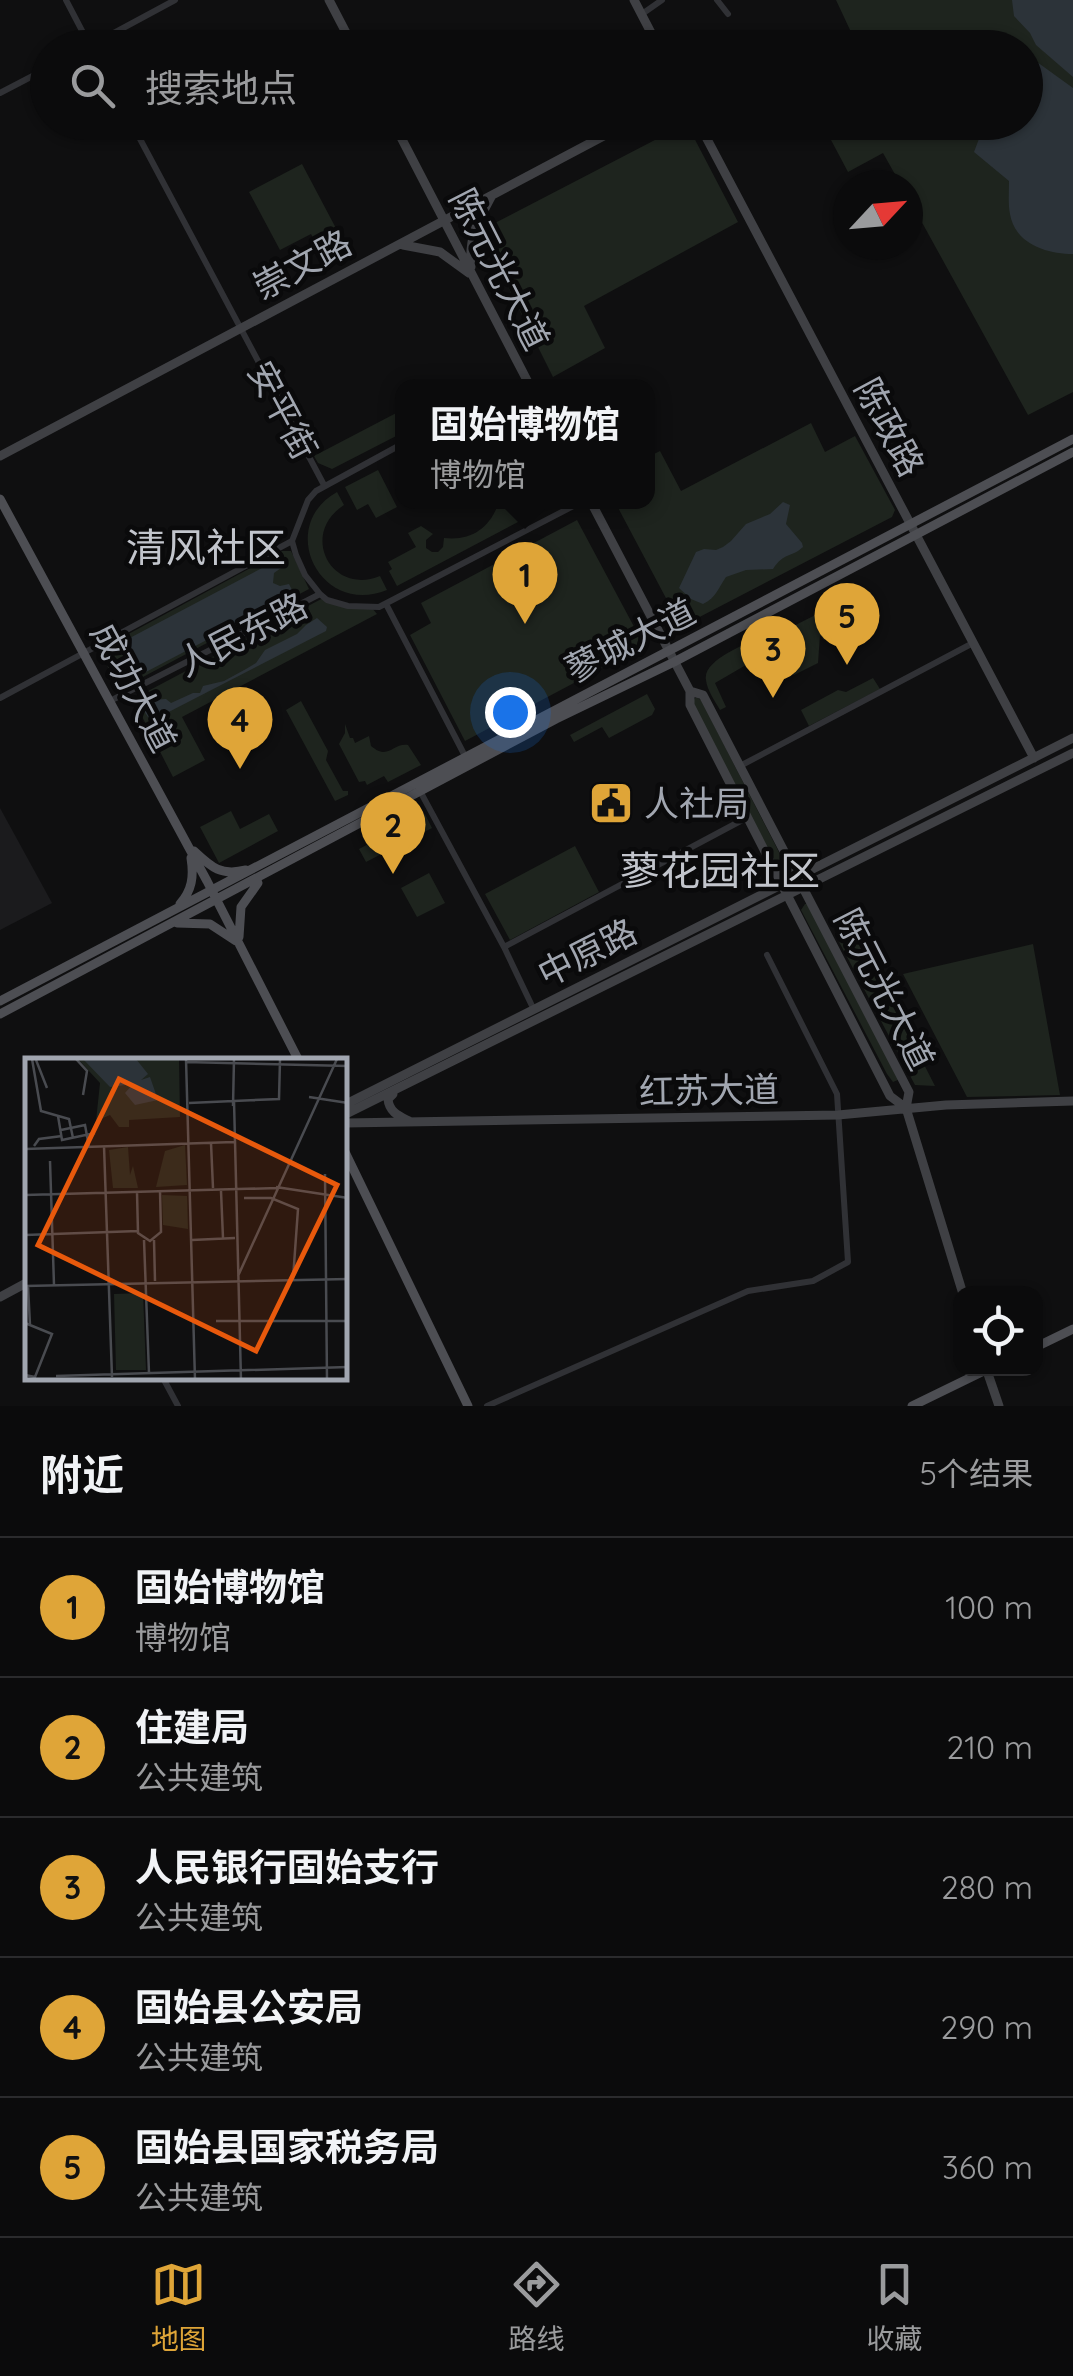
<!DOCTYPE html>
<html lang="zh">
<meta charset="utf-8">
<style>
body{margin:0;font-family:Quicksand,"Noto Sans SC",sans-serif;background:#19191a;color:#f1f3f6}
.controls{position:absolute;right:30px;bottom:30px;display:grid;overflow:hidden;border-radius:20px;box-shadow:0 2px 8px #0004}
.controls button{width:90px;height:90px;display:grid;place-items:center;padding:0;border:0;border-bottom:2px solid #2b2b2d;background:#0b0b0c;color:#f1f3f6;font:50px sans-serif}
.compass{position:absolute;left:833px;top:170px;width:90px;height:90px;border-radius:50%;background:#0b0b0c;box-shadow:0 2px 8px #0004;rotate:64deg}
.you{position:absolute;left:510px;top:712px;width:35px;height:35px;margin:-25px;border:8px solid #fff;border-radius:50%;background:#1a73e8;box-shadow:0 0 0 15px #1a73e833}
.badge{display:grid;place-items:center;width:65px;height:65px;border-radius:50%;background:#dfa538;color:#111;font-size:32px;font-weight:700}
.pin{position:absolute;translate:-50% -82px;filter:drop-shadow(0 2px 5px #0008)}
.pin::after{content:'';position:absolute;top:52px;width:35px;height:30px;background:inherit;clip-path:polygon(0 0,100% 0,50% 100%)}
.popup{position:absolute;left:395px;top:379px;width:260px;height:130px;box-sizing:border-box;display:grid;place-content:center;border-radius:20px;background:#0b0b0c;filter:drop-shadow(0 2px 8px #0005);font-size:32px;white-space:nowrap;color:#9a9b9d}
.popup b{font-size:38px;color:#f1f3f6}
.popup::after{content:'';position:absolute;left:50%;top:100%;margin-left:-20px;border:20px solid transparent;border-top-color:#0b0b0c}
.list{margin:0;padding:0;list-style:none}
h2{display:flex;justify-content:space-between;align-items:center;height:130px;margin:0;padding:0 40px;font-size:42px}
h2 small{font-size:32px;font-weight:400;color:#9a9b9d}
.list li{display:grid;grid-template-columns:65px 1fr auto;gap:30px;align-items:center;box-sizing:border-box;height:140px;padding:0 40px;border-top:2px solid #2b2b2d}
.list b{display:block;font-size:38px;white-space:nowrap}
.list p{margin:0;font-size:32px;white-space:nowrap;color:#9a9b9d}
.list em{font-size:32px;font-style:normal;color:#9a9b9d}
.icon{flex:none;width:55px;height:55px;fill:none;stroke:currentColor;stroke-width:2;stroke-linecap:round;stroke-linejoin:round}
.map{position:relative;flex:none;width:1073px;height:1406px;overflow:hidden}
.search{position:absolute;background:#0b0b0c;box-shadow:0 2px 8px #0004;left:30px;right:30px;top:30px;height:110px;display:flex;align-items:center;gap:25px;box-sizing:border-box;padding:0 35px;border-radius:55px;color:#9a9b9d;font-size:38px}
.sheet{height:830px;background:#0b0b0c}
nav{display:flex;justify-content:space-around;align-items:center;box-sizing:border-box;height:140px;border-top:2px solid #2b2b2d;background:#0b0b0c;font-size:28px;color:#9a9b9d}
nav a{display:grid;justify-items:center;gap:5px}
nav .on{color:#dfa538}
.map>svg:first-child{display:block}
.built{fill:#1b1b1d}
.green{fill:#1e241e}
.water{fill:#2c3339}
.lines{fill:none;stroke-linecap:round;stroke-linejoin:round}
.street{stroke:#303135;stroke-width:6}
.secondary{stroke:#3f4044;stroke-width:9}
.primary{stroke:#4d4e53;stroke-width:9}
.labels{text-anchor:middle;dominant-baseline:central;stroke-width:9;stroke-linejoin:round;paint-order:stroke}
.street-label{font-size:35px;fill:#a1a6b0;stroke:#0a0a0b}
.poi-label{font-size:35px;fill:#a1a6b0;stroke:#0a0a0b;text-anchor:start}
.quarter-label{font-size:40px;fill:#c2c5cc;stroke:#0a0a0b}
.inset-road{fill:none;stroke:#494b50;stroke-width:2.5}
.view{fill:#e8590c;fill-opacity:0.15;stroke:#e8590c;stroke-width:5}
.inset-edge{fill:none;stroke:#a1a6b0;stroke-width:5}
</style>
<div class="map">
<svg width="1073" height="1406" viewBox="0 0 1073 1406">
<rect width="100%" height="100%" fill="#0f0f10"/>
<!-- built -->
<path class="built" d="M0,808L52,903L0,930Z"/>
<!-- green -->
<path class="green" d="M836,0H1073V392L1028,415L908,197V185H901L883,153L848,172L822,123L1026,122V48L858,47Z
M678,128L691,132L738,222L584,306L605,348L553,377L486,243L491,225Z
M302,164L348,251L326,263L311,234L280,250L249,192Z
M402,410V433L332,469L318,463L314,456Z
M811,423L825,452L855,436L895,510L892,517L688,623L676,617L615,502H648V457L660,451L681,491Z
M378,470L397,507L376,518L368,504L357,510L345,487Z
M337,492L344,505C299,534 331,596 380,576L387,590C319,617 276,526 337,492Z
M499,502H556L397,586L389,571L392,569L388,562L416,547L408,533L421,526L433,534L426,540V548L432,552H438L443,547L444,538C472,541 490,528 499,502Z
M577,520L639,636L636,650L465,741L410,635L431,623L421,603Z
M282,551H291L309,589L124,687L118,685C111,671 97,657 110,644Z
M325,597L327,600L372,608L377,614L182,717L205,760L173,777L133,699Z
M835,605L847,628L824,640L820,635L818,663L794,675L790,673L777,647L778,644L774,636Z
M762,636L770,651L715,683L726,707L720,710C715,701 707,690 706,680C702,660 747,644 762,636Z
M873,678L880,689L809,726L801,710L838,690L846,692Z
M647,694L655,709L652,715L609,738L602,727L574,742L570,735Z
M696,697L701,700L784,862L786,867L784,871H779L692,702Z
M301,701L328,751L326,760L343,791H348V795L335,801L286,710Z
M345,724L350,738H353L355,743L369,736L371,746C389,761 392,743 408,745L421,765L388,782L384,776L367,785L365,781L359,782L339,744L345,733Z
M231,811L240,829L269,814L278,831L219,863L200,827Z
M425,814L432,828L366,862L359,849Z
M575,846L599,892L510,940L485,894Z
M429,873L445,903L417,917L401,888Z
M805,904H808L900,1079L893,1082L887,1074L801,910Z
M857,933L935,1086L915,1085L838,940Z
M1033,944L1060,1095L967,1097L903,974Z"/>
<!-- water -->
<path class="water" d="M1012,0H1073V77L1036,45L1030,33L1014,16Z
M1037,62L1073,88V254C1047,254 1015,244 1010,214C1008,204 1009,192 1009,181L974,152L985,123L1026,122V63Z
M783,502L790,505L786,524L802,543L803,547C791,558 784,552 773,569L746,570L726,577C719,587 716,598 703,604L691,599L679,588L696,552L704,549L716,550L723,547L731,541L746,524L770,514Z
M277,560L281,568L274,573L273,583L280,586L289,584L294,594L144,673L126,640Z
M317,618L327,627L326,631L157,718L150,720L144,711L145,704L151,700L166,699L171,703L193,693H200L203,686L224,681L246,669L256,663L265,650L297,634L306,625Z"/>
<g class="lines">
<!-- street -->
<path class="street" d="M66,0L90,46
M717,0L728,14
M642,14L662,0
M86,48L175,0
M0,93L48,68
M131,122L324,485
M515,386L527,381
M402,444L316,491L308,500L292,541L296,555L305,575L320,594L327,600L348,606L379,607L581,502
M386,604L465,756
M0,698L292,541
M110,701L320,594
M740,766L973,643
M420,791L504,947L534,1010
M504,947L748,817
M163,1378L178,1406
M487,1406L748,1291L813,1281L848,1262L837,1094L767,955"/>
<!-- secondary -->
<path class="secondary" d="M329,0L354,48
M634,0L659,48
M393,122L530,386
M698,122L1034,758
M403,245L440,252L469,273
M471,267C469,236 477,223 491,197
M0,456L630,122
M591,502L690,691V705L890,1096L906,1108
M690,691L703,695L909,1092L906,1108L963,1294
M393,1094L388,1099C389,1112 399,1116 409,1121
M346,1114L350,1102L1073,738
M346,1114L1073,753
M345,1123L838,1115L946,1105L1073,1101
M0,1297L28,1282
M986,1368L999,1406"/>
<!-- primary -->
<path class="primary" d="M0,499L207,881L299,1061
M194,851C212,868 221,876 246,870
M180,904C192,890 194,877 191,858
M177,923L210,924L236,941
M239,937L241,907L258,883
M0,1001L1073,439
M0,1014L556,719L674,662L1073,452
M345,1152L468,1406
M1036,1347L1073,1329
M912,1406L990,1368"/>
</g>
<!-- icons -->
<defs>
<g id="civic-square" transform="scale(2.25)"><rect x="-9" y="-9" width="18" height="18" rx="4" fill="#dfa538" stroke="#0a0a0b"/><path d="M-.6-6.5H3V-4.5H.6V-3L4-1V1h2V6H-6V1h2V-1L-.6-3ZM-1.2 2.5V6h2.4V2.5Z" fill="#111"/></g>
</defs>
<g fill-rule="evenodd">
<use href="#civic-square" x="611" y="803"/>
</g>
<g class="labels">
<!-- street labels -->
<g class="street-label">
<text transform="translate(302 264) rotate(-28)">崇文路</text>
<text transform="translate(500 269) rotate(63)">陈元光大道</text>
<text transform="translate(283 410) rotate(62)">安平街</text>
<text transform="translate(890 427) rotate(62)">陈政路</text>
<text transform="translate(242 634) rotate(-27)">人民东路</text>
<text transform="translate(630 640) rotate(-27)">蓼城大道</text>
<text transform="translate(134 687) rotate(62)">成功大道</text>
<text transform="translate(587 952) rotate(-27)">中原路</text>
<text transform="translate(885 989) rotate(63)">陈元光大道</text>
<text transform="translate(709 1090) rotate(-1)">红苏大道</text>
</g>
<!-- poi labels -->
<g class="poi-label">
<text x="644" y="803">人社局</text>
</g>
<!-- quarter labels -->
<g class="quarter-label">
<text x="206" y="547">清风社区</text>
<text x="720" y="870">蓼花园社区</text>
</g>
</g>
<!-- overview -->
<g transform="translate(25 1058)">
<rect width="322" height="322" fill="#0f0f10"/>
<path d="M53,1H154L155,59L104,62V69H94L85,57L71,63L75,25ZM160,87L162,127L131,129L140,93ZM103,89L105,117L108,108L113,130H88L84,92ZM137,137L162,138L163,171L138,167ZM118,235L121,312H91L89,236Z" fill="#1e241e"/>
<path d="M58,1H111L123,16L116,22L125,19L133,42L110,47L100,35L108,26L85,29Z" fill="#2c3339"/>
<path class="inset-road" d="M7,1L16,53L44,61L48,80M51,1L62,13L58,37M161,1L170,322M11,2L22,30M161,4L323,8M284,39L323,45M209,43L216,322M164,45L254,41L255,2M208,48L209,1M33,58L37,82L70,75M36,72L60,67L64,89M186,85L188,130M9,88L14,81L37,78M79,88L87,319M0,91L209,84M25,103L29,227M300,116L302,322M251,129L323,140M196,133L198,180M112,134L113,175L125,183L136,174L135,133M0,137L253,130M219,140H246L273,151L268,221M0,177L113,173M119,182L124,315M129,182L130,223M167,182L210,180M213,218L312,1M0,228L323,221M3,228L5,267M191,263H323M0,265L27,276L10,319L0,317M31,318L323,309"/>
<path class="view" d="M94,21L312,127L231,293L13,187Z"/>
<rect width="322" height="322" class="inset-edge"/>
</g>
</svg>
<div class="controls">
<button><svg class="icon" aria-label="locate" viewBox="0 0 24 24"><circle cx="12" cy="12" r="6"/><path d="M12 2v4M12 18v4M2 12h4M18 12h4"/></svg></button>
</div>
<svg class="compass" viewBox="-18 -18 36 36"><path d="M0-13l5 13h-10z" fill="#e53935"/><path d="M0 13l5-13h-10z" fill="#9a9b9d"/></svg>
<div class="you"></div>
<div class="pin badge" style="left:525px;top:624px">1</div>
<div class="popup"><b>固始博物馆</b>博物馆</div>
<div class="pin badge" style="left:393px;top:874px">2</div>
<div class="pin badge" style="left:773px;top:698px">3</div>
<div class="pin badge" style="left:240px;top:769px">4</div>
<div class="pin badge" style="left:847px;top:665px">5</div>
<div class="search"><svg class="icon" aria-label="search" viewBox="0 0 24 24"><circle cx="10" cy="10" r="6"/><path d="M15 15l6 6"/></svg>搜索地点</div>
</div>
<section class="sheet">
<h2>附近<small>5个结果</small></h2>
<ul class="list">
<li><span class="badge">1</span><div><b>固始博物馆</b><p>博物馆</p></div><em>100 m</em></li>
<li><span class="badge">2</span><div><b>住建局</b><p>公共建筑</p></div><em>210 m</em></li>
<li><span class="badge">3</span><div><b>人民银行固始支行</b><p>公共建筑</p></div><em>280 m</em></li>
<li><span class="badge">4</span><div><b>固始县公安局</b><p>公共建筑</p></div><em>290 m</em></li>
<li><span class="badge">5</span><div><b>固始县国家税务局</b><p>公共建筑</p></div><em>360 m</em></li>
</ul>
</section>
<nav>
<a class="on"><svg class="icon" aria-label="map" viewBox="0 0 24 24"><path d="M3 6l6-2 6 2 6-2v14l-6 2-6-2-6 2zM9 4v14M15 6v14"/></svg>地图</a>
<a><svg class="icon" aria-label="directions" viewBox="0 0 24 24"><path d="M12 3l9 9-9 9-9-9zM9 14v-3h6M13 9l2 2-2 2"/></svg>路线</a>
<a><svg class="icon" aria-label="saved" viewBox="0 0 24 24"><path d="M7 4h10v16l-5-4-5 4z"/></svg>收藏</a>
</nav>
